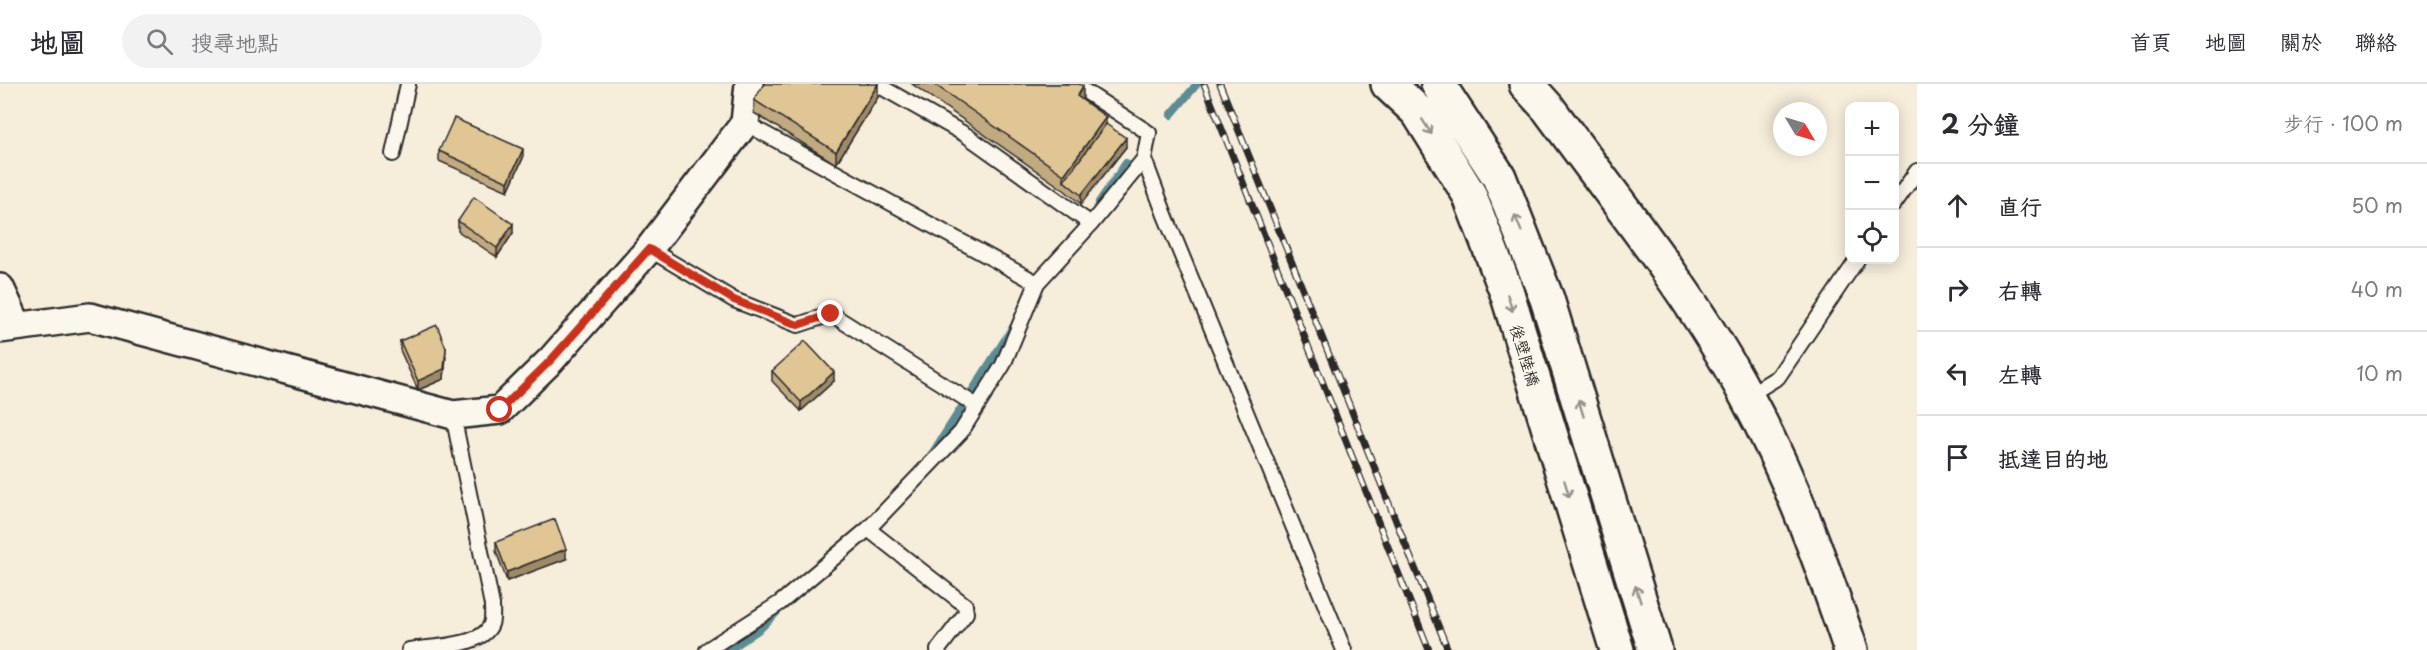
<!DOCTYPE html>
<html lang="zh-TW">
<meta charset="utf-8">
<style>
body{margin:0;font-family:"Playpen Sans","LXGW WenKai TC",sans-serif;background:#f2f2f3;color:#2b2b33}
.controls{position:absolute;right:18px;top:18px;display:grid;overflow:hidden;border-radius:12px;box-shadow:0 3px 15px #0003}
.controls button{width:54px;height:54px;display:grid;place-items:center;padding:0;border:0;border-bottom:2px solid #e1e1e2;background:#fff;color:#2b2b33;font:30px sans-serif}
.compass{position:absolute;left:1773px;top:18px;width:54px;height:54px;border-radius:50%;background:#fff;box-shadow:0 3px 15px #0003;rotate:128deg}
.stop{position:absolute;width:18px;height:18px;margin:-14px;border:4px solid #c8321e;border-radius:50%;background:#fff}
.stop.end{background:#c8321e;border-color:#fff;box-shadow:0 2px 6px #0008}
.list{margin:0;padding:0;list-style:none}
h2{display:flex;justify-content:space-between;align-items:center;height:78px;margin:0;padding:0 24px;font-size:26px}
h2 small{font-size:20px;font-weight:400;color:#7c7c81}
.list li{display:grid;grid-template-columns:39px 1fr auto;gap:18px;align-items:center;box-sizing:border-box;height:84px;padding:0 24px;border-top:2px solid #e1e1e2}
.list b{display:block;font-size:22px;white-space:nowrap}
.list em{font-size:20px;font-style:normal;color:#7c7c81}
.icon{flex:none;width:33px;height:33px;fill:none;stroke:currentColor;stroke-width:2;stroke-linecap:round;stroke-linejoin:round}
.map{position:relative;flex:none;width:1917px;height:566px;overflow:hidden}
header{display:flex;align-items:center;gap:36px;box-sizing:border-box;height:84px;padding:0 30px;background:#fff;border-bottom:2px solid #e1e1e2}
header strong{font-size:28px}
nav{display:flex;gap:33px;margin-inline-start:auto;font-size:21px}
.search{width:420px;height:54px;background:#f2f2f3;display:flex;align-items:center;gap:15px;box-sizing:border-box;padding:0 21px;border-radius:33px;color:#7c7c81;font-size:22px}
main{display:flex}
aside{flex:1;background:#fff}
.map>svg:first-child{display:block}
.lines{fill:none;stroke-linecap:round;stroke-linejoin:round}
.stream{stroke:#5d8c95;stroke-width:8}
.service-casing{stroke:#2b2b2b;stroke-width:18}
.minor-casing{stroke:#2b2b2b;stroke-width:32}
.tertiary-casing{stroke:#2b2b2b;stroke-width:38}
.primary-casing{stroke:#2b2b2b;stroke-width:38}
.service{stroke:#fbf7ec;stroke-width:14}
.minor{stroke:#fbf7ec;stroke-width:27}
.tertiary{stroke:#fbf7ec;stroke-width:33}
.primary{stroke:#fbf7ec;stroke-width:33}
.rail-casing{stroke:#2b2b2b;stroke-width:7}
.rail{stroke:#fbf7ec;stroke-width:4.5;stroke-dasharray:14;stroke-linecap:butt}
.wall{fill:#c1a980;stroke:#2b2b2b;stroke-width:1.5}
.shaded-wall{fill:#9d8a68;stroke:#2b2b2b;stroke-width:1.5}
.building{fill:#e0c595;stroke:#2b2b2b;stroke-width:1.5}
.oneway{stroke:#93918c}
.route{stroke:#c8321e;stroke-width:8}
.labels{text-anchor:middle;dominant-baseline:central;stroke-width:4.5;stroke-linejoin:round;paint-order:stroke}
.street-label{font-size:16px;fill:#2b2b2b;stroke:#fbf7ec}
</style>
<header>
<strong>地圖</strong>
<div class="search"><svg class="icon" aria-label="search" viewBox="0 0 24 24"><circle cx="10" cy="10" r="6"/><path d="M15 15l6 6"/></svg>搜尋地點</div>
<nav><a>首頁</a><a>地圖</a><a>關於</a><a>聯絡</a></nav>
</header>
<main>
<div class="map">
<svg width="1917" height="566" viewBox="0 0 1917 566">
<rect width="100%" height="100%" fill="#f6eddb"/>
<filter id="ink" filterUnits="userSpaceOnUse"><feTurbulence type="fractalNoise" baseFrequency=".0167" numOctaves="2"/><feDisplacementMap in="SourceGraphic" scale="12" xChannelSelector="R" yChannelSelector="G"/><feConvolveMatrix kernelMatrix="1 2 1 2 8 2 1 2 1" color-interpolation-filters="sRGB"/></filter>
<g filter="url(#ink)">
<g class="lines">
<!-- stream -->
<path class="stream" d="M1171,31L1197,0
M1099,118L1126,79
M930,373L1015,240
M729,566L761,544L782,523"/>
<!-- service casing -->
<g class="service-casing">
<path id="service" d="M1074,0L1149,49L1144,75L1165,131L1344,566
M745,39L1037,199
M393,70L408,0
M1894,120L1917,87
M1091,140L1144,75
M649,165L734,216L798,241L831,230L977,322
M1747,312L1778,293L1857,176
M868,445L965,521L966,529L938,566
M409,566C430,563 483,563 491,540C493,535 492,527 492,521L453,331
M707,566L780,519L868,445L961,348L1003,281L1037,199L1091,140L966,51L876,0"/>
</g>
<!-- minor casing -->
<g class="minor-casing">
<path id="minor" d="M0,204L17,241
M0,245L90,233L453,331L500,326L551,276L649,165L745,39L749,0"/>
</g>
<!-- tertiary casing -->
<g class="tertiary-casing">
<path id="tertiary" d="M1526,0L1548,24C1617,118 1692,210 1747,313C1791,394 1822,480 1851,566"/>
</g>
<!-- primary casing -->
<g class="primary-casing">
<path id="primary" d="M1388,0L1418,28L1469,110L1507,209L1617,566
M1438,0L1499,93L1547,215L1655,566"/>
</g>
<!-- service -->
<use href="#service" class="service"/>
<!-- minor -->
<use href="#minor" class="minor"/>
<!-- tertiary -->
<use href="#tertiary" class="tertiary"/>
<!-- primary -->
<use href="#primary" class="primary"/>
<!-- rail casing -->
<g class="rail-casing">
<path id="rail" d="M1204,0L1429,566
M1220,0L1448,566"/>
</g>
<!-- rail -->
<use href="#rail" class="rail"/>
</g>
<!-- wall -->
<path class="wall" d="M912,0H1079L1083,17L1106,40L1126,63L1081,120L1064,106Z
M878,13L836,80L754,29V16Z
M439,67L523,74L508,107L439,77Z
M458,137L513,149L497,173L458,147Z
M400,257L446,273L444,295L418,306L400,266Z
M772,287L834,297L801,327L772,297Z
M496,458L566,475L507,497L496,467Z"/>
<!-- shaded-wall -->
<path class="shaded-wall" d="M878,0V13L836,80V68Z
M1083,2V17L1077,12Z
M1106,33V49L1064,97V91Z
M1126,54V63L1081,120V111Z
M523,65V74L508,107V98Z
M513,140V149L497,173V164Z
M446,264L444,295L418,306V297Z
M834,288V297L801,327V318Z
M566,465V475L507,497V488Z"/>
<!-- building -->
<path class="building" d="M764,0H878L836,68L754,16Z
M934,0H1079L1083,2L1077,12L1106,33L1064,91Z
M454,34L523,65L508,98L439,67Z
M1106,40L1126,54L1081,111L1064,97Z
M474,113L513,140L497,164L458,137Z
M437,241L446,264L444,285L418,297L400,257Z
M805,257L834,288L801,318L772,287Z
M555,435L566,465L507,488L496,458Z"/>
<!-- one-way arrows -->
<defs><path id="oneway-shaft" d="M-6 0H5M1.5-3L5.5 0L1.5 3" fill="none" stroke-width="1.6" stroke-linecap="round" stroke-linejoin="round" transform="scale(1.5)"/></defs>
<g class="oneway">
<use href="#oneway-shaft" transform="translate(1427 43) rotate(58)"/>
<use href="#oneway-shaft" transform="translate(1518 139) rotate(-112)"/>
<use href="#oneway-shaft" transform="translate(1510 219) rotate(73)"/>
<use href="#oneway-shaft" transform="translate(1581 324) rotate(-107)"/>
<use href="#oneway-shaft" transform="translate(1567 405) rotate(73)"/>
<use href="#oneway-shaft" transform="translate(1638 510) rotate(-107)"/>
</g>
</g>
<g class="lines" filter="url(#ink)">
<!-- route -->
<path class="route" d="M500,326L551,276L649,165L734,216L798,241L831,230"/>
</g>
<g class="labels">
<!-- street labels -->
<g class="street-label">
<text transform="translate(1526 271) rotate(73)">後壁陸橋</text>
</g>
</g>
</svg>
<div class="controls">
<button>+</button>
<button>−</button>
<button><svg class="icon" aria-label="locate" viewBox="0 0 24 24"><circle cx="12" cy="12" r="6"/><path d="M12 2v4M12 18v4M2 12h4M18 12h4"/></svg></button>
</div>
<svg class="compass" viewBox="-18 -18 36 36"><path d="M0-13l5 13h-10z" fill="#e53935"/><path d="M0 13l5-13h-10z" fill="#7c7c81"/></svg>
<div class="stop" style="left:500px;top:326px"></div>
<div class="stop end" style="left:831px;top:230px"></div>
</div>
<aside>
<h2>2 分鐘<small>步行 · 100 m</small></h2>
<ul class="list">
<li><svg class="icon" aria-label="ahead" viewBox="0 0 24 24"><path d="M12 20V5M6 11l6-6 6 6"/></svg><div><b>直行</b></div><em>50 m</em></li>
<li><svg class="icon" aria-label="right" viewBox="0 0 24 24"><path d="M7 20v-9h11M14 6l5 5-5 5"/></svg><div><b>右轉</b></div><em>40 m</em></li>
<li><svg class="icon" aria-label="left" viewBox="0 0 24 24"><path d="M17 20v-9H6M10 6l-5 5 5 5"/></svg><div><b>左轉</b></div><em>10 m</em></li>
<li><svg class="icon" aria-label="arrive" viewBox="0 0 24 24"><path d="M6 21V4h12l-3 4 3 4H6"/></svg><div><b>抵達目的地</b></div></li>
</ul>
</aside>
</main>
